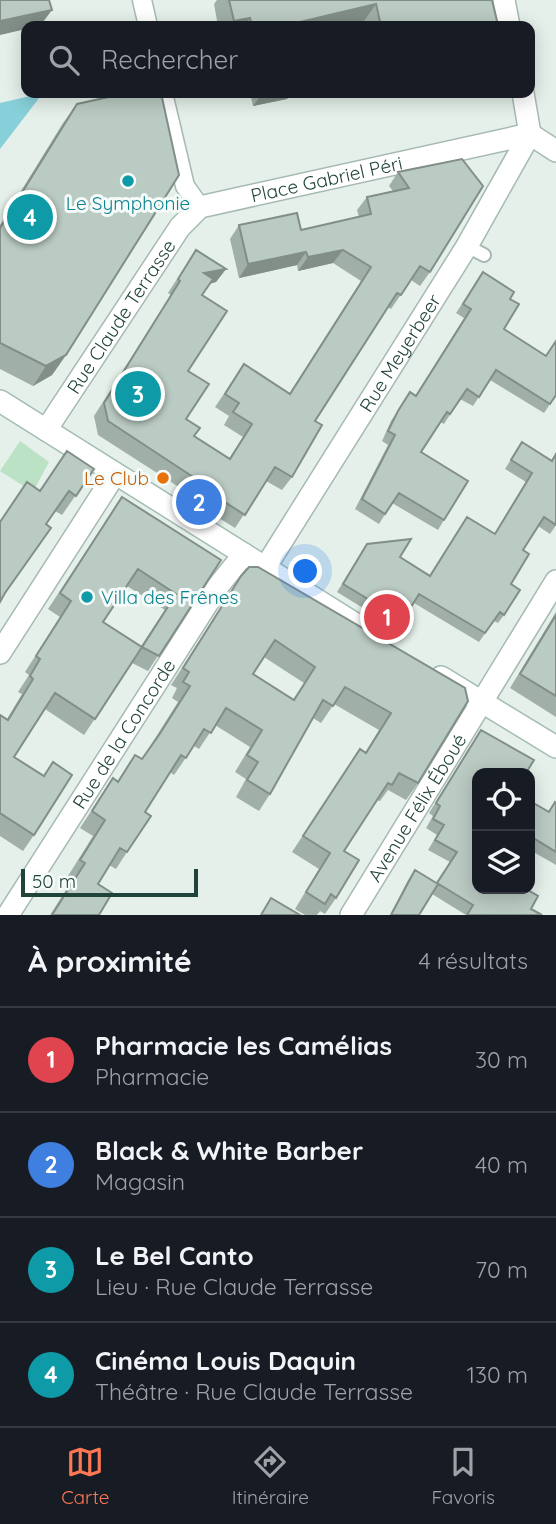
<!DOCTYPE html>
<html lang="fr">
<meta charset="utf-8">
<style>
body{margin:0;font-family:Quicksand,sans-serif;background:#242831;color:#f1f3f6}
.controls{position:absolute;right:21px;bottom:21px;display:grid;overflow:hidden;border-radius:14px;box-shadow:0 4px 18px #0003}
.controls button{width:63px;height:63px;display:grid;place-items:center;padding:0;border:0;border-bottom:2px solid #363941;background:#171b24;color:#f1f3f6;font:35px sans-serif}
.scale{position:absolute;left:21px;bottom:18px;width:177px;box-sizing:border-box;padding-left:7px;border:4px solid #21443a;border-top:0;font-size:19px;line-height:24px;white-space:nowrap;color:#21443a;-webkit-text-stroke:5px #f6fbf9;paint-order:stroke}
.you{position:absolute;left:306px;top:572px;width:24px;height:24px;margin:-18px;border:5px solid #fff;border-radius:50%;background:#1a73e8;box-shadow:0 0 0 10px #1a73e833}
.badge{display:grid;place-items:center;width:46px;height:46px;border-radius:50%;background:#ff7854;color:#fff;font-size:23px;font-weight:700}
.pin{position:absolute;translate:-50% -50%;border:4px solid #fff;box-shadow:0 2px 7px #0006}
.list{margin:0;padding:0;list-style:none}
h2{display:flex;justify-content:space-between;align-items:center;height:91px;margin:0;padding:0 28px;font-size:30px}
h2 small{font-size:23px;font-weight:400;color:#9ea1a6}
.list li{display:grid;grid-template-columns:46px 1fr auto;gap:21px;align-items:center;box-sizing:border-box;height:105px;padding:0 28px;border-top:2px solid #363941}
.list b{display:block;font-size:26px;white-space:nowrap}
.list p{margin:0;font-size:23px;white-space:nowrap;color:#9ea1a6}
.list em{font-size:23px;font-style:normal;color:#9ea1a6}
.icon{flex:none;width:38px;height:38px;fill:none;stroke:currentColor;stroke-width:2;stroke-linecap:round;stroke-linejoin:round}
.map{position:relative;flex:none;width:556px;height:915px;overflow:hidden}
.search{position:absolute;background:#171b24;box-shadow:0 4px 18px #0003;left:21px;right:21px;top:21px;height:77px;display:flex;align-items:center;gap:18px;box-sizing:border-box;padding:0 24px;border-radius:14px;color:#9ea1a6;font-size:26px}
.sheet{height:511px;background:#171b24}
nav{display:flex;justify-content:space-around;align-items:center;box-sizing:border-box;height:98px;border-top:2px solid #363941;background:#171b24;font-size:19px;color:#9ea1a6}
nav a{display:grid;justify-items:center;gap:4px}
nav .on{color:#ff7854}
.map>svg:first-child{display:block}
.green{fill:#bce2c5}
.water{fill:#88d0d9}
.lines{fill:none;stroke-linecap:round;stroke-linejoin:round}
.service-casing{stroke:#a6b9b2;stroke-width:16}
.pedestrian-casing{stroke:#a6b9b2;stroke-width:21}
.minor-casing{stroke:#a6b9b2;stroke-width:24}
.secondary-casing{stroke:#a2bdb2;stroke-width:24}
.service{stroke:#fff;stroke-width:12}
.pedestrian{stroke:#fff;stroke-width:18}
.minor{stroke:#fff;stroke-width:21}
.secondary{stroke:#fff;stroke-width:21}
.wall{fill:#a0afa8;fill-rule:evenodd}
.shaded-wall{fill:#828e88}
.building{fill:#bacbc3;stroke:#828e88;stroke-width:2;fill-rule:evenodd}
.culture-dot{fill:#0f9aa8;stroke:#f6fbf9;stroke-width:2.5}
.food-dot{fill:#e8710a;stroke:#f6fbf9;stroke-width:2.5}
.labels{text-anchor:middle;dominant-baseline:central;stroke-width:6;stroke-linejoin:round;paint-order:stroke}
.street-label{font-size:19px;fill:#21443a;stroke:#f6fbf9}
.culture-label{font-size:19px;fill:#0d838f;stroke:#f6fbf9}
.food-label{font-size:19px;fill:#c56008;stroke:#f6fbf9;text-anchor:end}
</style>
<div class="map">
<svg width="556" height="915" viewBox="0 0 556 915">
<rect width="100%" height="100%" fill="#e5f0ea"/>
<!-- green -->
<path class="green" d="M20,441L49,462L33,492L0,471Z"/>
<!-- water -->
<path class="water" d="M43,93L0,149V103Z"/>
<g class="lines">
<!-- service casing -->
<g class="service-casing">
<path id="service" d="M467,246L484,255"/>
</g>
<!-- pedestrian casing -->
<g class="pedestrian-casing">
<path id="pedestrian" d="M142,0L148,26
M163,93L185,186L200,207"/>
</g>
<!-- minor casing -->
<g class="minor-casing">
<g id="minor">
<path d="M504,0L509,26"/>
<path d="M523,93L530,134"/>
<path d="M530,134L556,151"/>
<path id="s1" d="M46,430L180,227L200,207L530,134"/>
<path id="s2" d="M265,568L467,246L530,134"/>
<path d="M0,653L115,474"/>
<path id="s3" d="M8,915L219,585L244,554"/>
<path id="s4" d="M351,915L556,581"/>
</g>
</g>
<!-- secondary casing -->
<g class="secondary-casing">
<path id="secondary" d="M0,401L357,625
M441,677L556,747"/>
</g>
<!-- service -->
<use href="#service" class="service"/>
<!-- pedestrian -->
<use href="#pedestrian" class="pedestrian"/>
<!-- minor -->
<use href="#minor" class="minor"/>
<!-- secondary -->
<use href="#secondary" class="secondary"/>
</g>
<!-- wall -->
<path class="wall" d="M217,0H492L497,26H365L364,21L343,26H218L214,4Z
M250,93H291L287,99L253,106Z
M77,104L66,355L52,375L33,386L0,369V225L63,123Z
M462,159L430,272L420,286L411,280L391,309L388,307L315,421L292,477L282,490L266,481L235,528L211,513L213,509L98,435L94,416L171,295L168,293L196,250L226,269L216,282L210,284L202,295L188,371L186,419L194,436L229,459L243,437L224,425L229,416L215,407L244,364L290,393L361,281L333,263L298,271L297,265L239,278L230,239L239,225L301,230L359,217L357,210L367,197L393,191L389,186L398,172Z
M483,272L510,299L504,329L546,356L556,340V395L544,413L490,380L473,406L460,399L444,424L440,422L421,452L444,520L438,530L392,503L379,524L355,509L388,445L382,441L391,421L404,402L410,392L416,395L464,318L456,313Z
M522,442L551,461L556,453V525L550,534L538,526L523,550L511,584L504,615L498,623L494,621L479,642L414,603L397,629L337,592L367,544L400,557L430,575L467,517L495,534L526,482L505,469Z
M94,469L62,515L55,511L5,593L40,491Z
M122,497L221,560L148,671L132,663L84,735L45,709L14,757L43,776L53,762L34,835L23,851L0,836V715L7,719L22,694L18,692L29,675L25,672L60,617L48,609ZM127,586L165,610L141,646L103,622Z
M241,576L465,688L418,783L406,800L388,790L380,801L377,800L344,851L336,898L325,914L320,911L317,915H305L295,909L319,869L292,852L360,749L365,753L379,730L334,704L321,723L313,718L270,794L259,811L236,797L246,779L235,772L250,747L215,725L199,749L194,746L174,775L170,772L145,812L127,852L116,869L109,865L98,884L99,915H50L73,879L68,876L93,836L80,828L113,778L118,781L135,755L142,759L147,751L178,702L172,698L177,688L171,685ZM264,657L304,683L293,700L253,674Z
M556,612V717L510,688Z
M481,730L477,773V889L531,909L542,915H466L432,894L419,915H390L408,880L415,870L436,883L450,862L428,850L437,835L426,828L433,816L429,813Z
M530,801L548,812L555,802L556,803V865L530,850Z"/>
<!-- shaded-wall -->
<path class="shaded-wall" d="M376,4L364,21L343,26H286L287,25Z
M52,10L40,26H26V29L0,35V21Z
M250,18L244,26H230L234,21Z
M263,93H291L287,99L253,106Z
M343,250L333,263L298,271L308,257Z
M306,252L297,265L239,278L248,264Z
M226,269L216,282L194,287L204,273Z
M66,355L52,375L33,386L46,366Z"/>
<!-- building -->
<path class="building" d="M0,0H49L52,10L0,21Z
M229,0H492L498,25L490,26H381L376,4L287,25V26H252L250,18L234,21Z
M127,93H161L179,175L66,355L46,366L0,343V228L77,104Z
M462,159L483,186L430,272L420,266L401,295L397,293L315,421L322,425L292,477L275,467L245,515L220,499L222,496L108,421L104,403L180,281L178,279L196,250L226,269L204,273L213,279L202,295L227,311L188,371L209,384L186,419L200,428L194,436L230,459L252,424L233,412L239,403L225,394L244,364L290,394L371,267L343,250L308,257L306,252L248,264L239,225L297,213L301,230L371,214L367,197L409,188L398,172Z
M483,272L514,292L510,299L519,304L504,329L546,356L556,341V395L550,404L496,370L479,397L467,389L450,414L447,412L421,452L468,481L444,520L399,493L385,514L362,499L395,435L388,431L398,411L410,392L416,396L471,309L463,304Z
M522,442L552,461L556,454V525L544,517L523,550L529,554L511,584L520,590L504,615L500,612L485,633L419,594L403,620L343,584L367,544L411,539L400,557L430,576L467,517L495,534L532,473L511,460Z
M67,451L94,469L76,496L69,491L46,524L51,528L5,593L0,602V522L27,482L40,491Z
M122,497L221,560L159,656L142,647L95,719L55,693L14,757L44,776L53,762L72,775L34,835L0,813V715L8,720L33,679L30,676L40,659L36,656L71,601L60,593ZM138,569L176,594L142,647L103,622Z
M249,567H258L465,688L468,701L418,783L399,773L392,785L388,783L344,851L359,860L336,898L331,894L325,904L306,892L330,853L303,836L360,749L366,753L391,713L345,687L333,706L323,700L270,794L247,780L258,762L247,755L262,730L226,708L211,733L204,729L186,758L181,755L145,812L151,816L127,852L120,848L98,884L112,893L99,915H52L85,863L80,860L105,820L92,811L113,778L118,782L135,755L142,759L159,735L190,686L183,682L189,672L183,668L241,576ZM275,640L315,667L294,700L253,674Z
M556,615V696L520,674Z
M481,730L534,760L526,773H477V889H526L538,896L531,909L542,915H467L473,905L437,883L457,852L435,840L444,825L433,819L440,806L436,803Z
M530,801L549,812L555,802L556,803V852L533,838L530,843Z
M415,870L438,884L419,915H391Z
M271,898L300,915H261Z"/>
<!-- markers -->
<g class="culture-dot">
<circle cx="128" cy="181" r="7"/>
<circle cx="87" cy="597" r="7"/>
</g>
<circle class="food-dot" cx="163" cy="478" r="7"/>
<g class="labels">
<!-- street labels -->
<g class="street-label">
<text stroke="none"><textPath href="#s1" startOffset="401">Place Gabriel Péri</textPath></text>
<text stroke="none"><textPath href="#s1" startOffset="136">Rue Claude Terrasse</textPath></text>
<text stroke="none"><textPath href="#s2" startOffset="254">Rue Meyerbeer</textPath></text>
<text stroke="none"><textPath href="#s3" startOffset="215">Rue de la Concorde</textPath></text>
<text stroke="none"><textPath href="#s4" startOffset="126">Avenue Félix Éboué</textPath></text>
</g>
<!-- culture labels -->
<g class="culture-label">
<text x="128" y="203">Le Symphonie</text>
<text x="101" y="597" text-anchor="start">Villa des Frênes</text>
</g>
<!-- food labels -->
<g class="food-label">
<text x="149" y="478">Le Club</text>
</g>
</g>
</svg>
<div class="controls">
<button><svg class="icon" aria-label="locate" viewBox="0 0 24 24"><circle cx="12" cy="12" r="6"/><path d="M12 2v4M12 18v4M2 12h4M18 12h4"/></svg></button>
<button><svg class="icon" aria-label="layers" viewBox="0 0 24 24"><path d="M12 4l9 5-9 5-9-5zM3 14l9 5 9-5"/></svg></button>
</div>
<div class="scale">50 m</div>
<div class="you"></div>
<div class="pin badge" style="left:387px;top:617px;background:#e0444e">1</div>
<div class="pin badge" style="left:199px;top:502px;background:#3f7fe0">2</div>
<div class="pin badge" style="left:138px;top:394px;background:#0f9aa8">3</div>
<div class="pin badge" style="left:30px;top:217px;background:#0f9aa8">4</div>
<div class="search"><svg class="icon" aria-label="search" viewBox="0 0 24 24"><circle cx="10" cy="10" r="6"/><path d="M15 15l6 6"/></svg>Rechercher</div>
</div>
<section class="sheet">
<h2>À proximité<small>4 résultats</small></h2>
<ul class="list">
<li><span class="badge" style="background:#e0444e">1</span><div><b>Pharmacie les Camélias</b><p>Pharmacie</p></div><em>30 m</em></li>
<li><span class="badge" style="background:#3f7fe0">2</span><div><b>Black &amp; White Barber</b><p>Magasin</p></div><em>40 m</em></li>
<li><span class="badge" style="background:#0f9aa8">3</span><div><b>Le Bel Canto</b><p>Lieu · Rue Claude Terrasse</p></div><em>70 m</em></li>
<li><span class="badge" style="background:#0f9aa8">4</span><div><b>Cinéma Louis Daquin</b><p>Théâtre · Rue Claude Terrasse</p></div><em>130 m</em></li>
</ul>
</section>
<nav>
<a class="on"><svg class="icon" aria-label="map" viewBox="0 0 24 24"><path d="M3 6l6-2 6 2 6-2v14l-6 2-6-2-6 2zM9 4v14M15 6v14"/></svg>Carte</a>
<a><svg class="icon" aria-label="directions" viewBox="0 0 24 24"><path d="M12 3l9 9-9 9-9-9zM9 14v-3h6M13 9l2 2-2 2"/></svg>Itinéraire</a>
<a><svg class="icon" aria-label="saved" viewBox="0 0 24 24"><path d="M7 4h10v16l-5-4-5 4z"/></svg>Favoris</a>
</nav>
